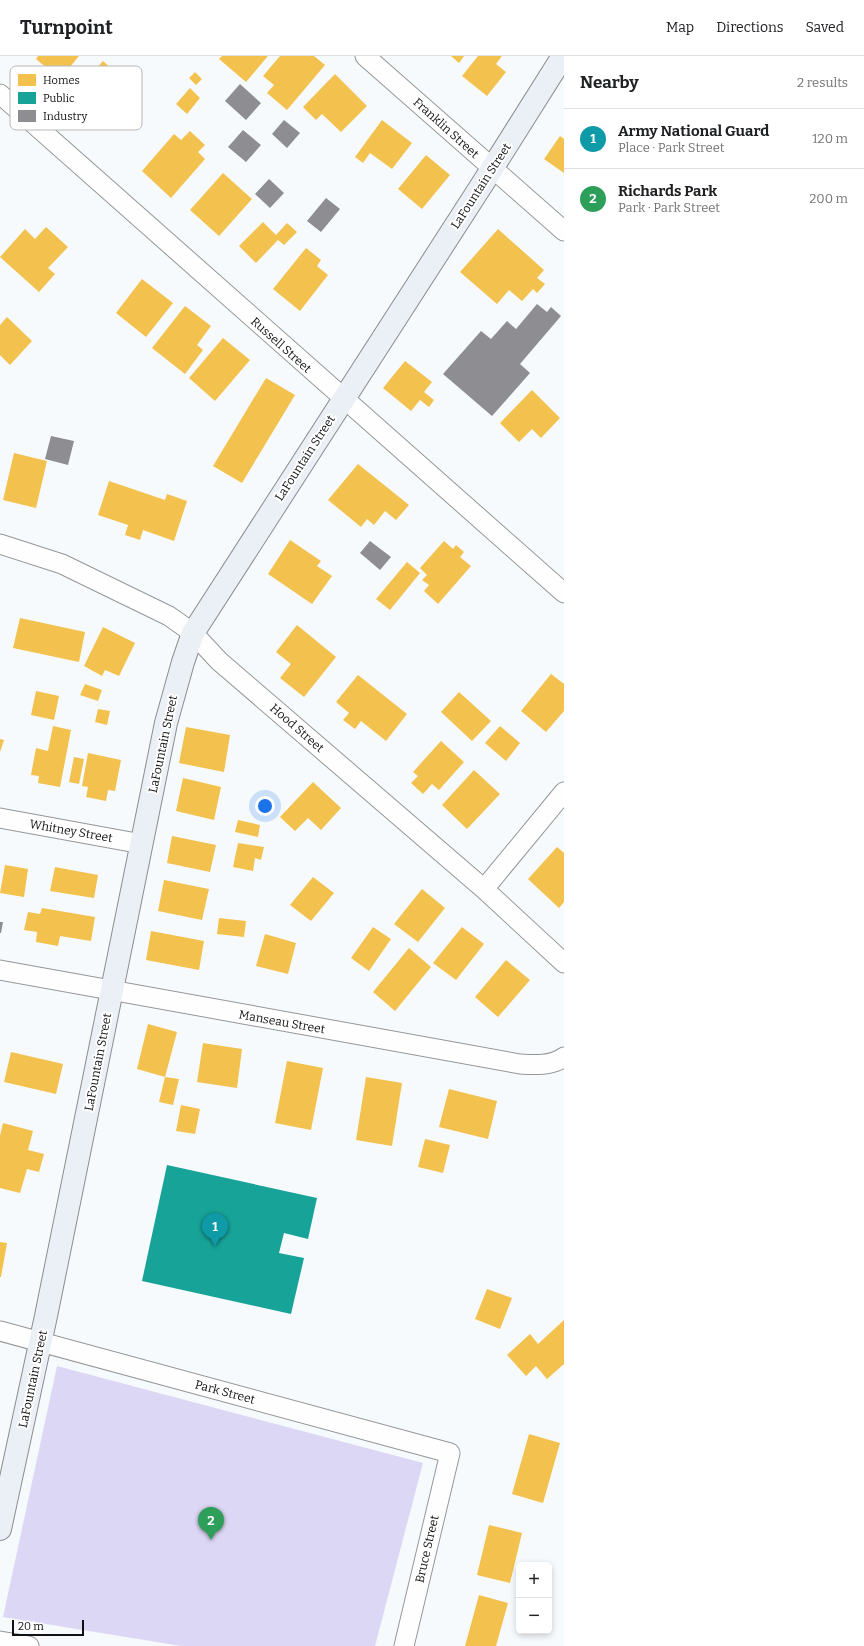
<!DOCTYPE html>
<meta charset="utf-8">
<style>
body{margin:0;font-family:Bitter,serif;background:#f2f2f2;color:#202124}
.controls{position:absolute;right:12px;bottom:12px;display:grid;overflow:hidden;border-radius:6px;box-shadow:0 2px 6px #0003}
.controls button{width:36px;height:36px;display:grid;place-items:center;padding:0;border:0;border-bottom:1px solid #e0e0e0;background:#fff;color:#202124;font:20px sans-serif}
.scale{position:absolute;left:12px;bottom:10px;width:72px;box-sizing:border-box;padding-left:4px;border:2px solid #111;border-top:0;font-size:11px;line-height:14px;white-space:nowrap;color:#111;-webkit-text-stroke:3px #fff;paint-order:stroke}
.you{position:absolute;left:265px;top:750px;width:14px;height:14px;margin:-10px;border:3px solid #fff;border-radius:50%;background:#1a73e8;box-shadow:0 0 0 6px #1a73e833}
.badge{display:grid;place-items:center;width:26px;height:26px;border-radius:50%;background:#626364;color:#fff;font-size:13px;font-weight:700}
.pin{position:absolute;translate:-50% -33px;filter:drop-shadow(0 1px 2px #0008)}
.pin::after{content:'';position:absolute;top:21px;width:14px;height:12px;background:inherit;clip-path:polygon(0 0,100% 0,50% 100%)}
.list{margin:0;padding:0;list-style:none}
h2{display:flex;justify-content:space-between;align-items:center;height:52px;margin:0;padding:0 16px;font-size:17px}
h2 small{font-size:13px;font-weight:400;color:#757577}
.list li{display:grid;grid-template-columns:26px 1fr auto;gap:12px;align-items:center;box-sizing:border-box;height:60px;padding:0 16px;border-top:1px solid #e0e0e0}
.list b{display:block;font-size:15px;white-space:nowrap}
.list p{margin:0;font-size:13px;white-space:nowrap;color:#757577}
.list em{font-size:13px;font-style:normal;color:#757577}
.map{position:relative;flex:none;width:564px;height:1590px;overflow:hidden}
header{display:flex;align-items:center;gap:24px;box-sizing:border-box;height:56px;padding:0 20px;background:#fff;border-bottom:1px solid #e0e0e0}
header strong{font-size:19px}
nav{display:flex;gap:22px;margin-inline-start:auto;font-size:14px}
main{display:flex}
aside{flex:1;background:#fff}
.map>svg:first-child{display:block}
.green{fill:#dcd7f4}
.homes{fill:#f2c14e}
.public{fill:#17a398}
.industry{fill:#8d8d92}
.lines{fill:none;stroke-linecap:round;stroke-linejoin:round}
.street-casing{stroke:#959697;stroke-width:21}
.secondary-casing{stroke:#8b8d8e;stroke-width:24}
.street{stroke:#fefeff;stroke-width:19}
.secondary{stroke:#ebf0f6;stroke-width:22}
.labels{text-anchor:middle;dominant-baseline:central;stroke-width:4;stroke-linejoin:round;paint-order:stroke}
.street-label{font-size:12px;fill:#111;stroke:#fff}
.key{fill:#fff;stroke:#b8b8b8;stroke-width:1}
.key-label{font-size:11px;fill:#111}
</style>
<header>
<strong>Turnpoint</strong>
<nav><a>Map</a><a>Directions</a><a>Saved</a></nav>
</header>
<main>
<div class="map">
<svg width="564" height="1590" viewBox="0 0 564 1590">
<rect width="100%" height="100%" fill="#f7fafd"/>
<!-- green -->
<path class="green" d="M57,1310L423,1407L375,1590H181L3,1561Z"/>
<!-- homes -->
<path class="homes" d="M38,0H79L60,23L36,3Z
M222,0H268L246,26L219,3Z
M280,0H314L325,9L287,54L267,37L274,29L263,20Z
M451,0H464L459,7Z
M478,0H502L496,8L506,16L487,40L462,20Z
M103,5L120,20L114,28L121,34L92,67L68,45Z
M195,16L202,23L196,29L189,22Z
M335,18L367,50L341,76L322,58L316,64L303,51Z
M190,32L200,42L187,58L176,48Z
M382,64L412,87L392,113L370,97L363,107L355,101Z
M190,75L205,89L198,96L205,103L171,142L142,115L174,78L181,84Z
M560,80L564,83V117L544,103Z
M426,99L450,119L422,153L398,133Z
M223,117L252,143L219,180L190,154Z
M263,166L276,179L287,167L297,176L284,189L278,184L256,207L239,190Z
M46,171L68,191L48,212L55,218L39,236L0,201L25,173L35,183Z
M498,173L544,214L537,222L545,228L537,237L533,233L522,245L509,234L497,248L460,216Z
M306,192L321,204L317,210L328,219L300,255L273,233Z
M142,223L173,247L146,281L116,257Z
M185,250L211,270L197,289L203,294L185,318L152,292Z
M7,261L32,285L10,309L0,299V269Z
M223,282L250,304L215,345L189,322Z
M405,305L432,326L424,336L434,344L429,351L420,344L411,355L383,332Z
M266,322L295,339L242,427L213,410Z
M532,334L560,362L541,382L532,373L519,386L500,367Z
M14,397L47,405L36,452L3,444Z
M358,408L409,449L396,464L385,455L374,469L367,463L361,471L328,444Z
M109,425L165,444L167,438L187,445L174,485L143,474L140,484L125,479L128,469L98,459Z
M290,484L321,505L317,510L332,520L312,548L268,518Z
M444,485L453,493L456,489L464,496L460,501L471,510L438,548L424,535L429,529L422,524L427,519L420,512Z
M407,506L420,517L390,554L376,543Z
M20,562L85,576L79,606L13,592Z
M297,569L336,601L304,641L280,622L291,608L276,596Z
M103,571L135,587L119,620L105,614L102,620L84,610Z
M551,618L564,628V655L546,676L521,655Z
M358,619L407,658L386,685L361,665L355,673L343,664L349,657L336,646Z
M85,628L102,634L98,645L80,639Z
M36,635L59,640L54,664L31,659Z
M459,636L491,665L472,685L441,656Z
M98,653L110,655L107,669L95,666Z
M53,670L71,674L60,731L38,727L39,720L31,719L36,692L48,695Z
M500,670L520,687L506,705L485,687Z
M186,671L230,679L224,716L179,707Z
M0,683L4,684L0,696Z
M441,685L464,706L439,734L432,728L423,738L411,727L418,720L413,716Z
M88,697L121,704L115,735L108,734L106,745L86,741L88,731L82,730Z
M74,701L84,703L79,728L69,726Z
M474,714L500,738L467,773L442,749Z
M183,722L221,731L214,764L176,755Z
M313,726L341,752L321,774L308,762L295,775L280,761Z
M238,764L260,769L258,781L235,776Z
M172,780L216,789L210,816L167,807Z
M238,787L264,791L261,804L255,802L253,815L233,811Z
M557,791L564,797V846L559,852L528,823Z
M5,809L28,813L24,841L0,837Z
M55,811L98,819L94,842L50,835Z
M313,821L334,837L311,865L290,849Z
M164,824L209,833L202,864L158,855Z
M422,833L445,852L418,886L394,868Z
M42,852L95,861L91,885L60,880L58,890L36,886L37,876L24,874L28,856L40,858Z
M219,862L246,865L244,881L217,878Z
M373,871L391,883L369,915L351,902Z
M462,871L484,888L456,924L433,907Z
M151,875L204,885L199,914L146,904Z
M265,878L296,887L288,918L256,910Z
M409,892L431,911L395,955L373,936Z
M506,904L530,924L498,961L475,941Z
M148,968L177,976L165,1021L137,1013Z
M203,987L242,993L237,1032L197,1026Z
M11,996L63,1008L56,1038L4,1026Z
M287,1005L323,1012L311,1074L275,1067Z
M165,1021L179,1023L173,1049L159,1046Z
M366,1021L402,1027L392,1090L356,1084Z
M449,1033L497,1045L488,1083L439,1071Z
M181,1049L200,1053L195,1078L176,1075Z
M3,1067L33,1075L28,1094L44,1098L39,1116L27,1113L20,1137L0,1132V1080Z
M425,1083L450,1089L443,1117L418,1111Z
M0,1186L7,1187L1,1221H0Z
M487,1233L512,1242L500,1273L475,1263Z
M564,1264V1308L547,1323L536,1310L526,1320L507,1299L530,1278L538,1288Z
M529,1378L560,1387L543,1447L512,1438Z
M489,1469L522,1477L510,1527L477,1519Z
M479,1539L508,1547L496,1590H465Z"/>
<!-- public -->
<path class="public" d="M167,1109L317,1142L308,1183L284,1177L279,1197L304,1202L291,1258L142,1225Z"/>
<!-- industry -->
<path class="industry" d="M240,28L261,47L246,64L225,45Z
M284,64L300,77L287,92L272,78Z
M243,74L261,89L246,106L228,91Z
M269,123L284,137L270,152L255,138Z
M326,142L340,153L321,176L307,165Z
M537,248L547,256L551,251L561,260L520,308L530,317L492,360L443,318L481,275L491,283L507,265L516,273Z
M51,380L74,385L68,409L45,403Z
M370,485L391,501L380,514L360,497Z
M0,866H3L1,877H0Z"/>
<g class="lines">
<!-- street casing -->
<g class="street-casing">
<path id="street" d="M365,0L564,175
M0,38L564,537
M0,488L62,508L169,560L193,577L219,605L484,833L564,907
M0,762L142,788
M484,833L564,736
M0,914L520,1008C534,1009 552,1010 564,1001
M0,1275L450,1397L404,1590
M0,1585L29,1590"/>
</g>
<!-- secondary casing -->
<g class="secondary-casing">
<path id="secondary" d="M0,1473L46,1260L166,667L183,606L193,577L483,127L563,0"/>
</g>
<!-- street -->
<use href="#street" class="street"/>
<!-- secondary -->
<use href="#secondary" class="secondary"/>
</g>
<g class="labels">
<!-- street labels -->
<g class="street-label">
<text transform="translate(446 72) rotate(42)">Franklin Street</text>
<text transform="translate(481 130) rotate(-57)">LaFountain Street</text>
<text transform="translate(281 289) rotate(42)">Russell Street</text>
<text transform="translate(305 402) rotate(-57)">LaFountain Street</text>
<text transform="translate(297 672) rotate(41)">Hood Street</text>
<text transform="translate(163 688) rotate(-78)">LaFountain Street</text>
<text transform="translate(71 775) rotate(10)">Whitney Street</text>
<text transform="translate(282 966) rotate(10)">Manseau Street</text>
<text transform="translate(98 1006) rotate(-79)">LaFountain Street</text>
<text transform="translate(33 1323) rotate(-78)">LaFountain Street</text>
<text transform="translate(225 1336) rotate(15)">Park Street</text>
<text transform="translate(427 1493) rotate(-77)">Bruce Street</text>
</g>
</g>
<!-- legend -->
<rect x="10" y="10" width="132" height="64" rx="6" class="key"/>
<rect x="18" y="18" width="18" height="12" fill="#f2c14e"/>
<rect x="18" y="36" width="18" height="12" fill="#17a398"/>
<rect x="18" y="54" width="18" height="12" fill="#8d8d92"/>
<g class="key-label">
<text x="43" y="28">Homes</text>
<text x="43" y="46">Public</text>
<text x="43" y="64">Industry</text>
</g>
</svg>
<div class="controls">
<button>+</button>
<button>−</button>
</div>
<div class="scale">20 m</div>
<div class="you"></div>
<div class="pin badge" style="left:215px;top:1190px;background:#0f9aa8">1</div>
<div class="pin badge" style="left:211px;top:1484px;background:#2e9e5b">2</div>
</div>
<aside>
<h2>Nearby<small>2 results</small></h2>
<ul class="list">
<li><span class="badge" style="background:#0f9aa8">1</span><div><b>Army National Guard</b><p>Place · Park Street</p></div><em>120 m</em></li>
<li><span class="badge" style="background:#2e9e5b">2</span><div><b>Richards Park</b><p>Park · Park Street</p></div><em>200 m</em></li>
</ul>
</aside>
</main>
